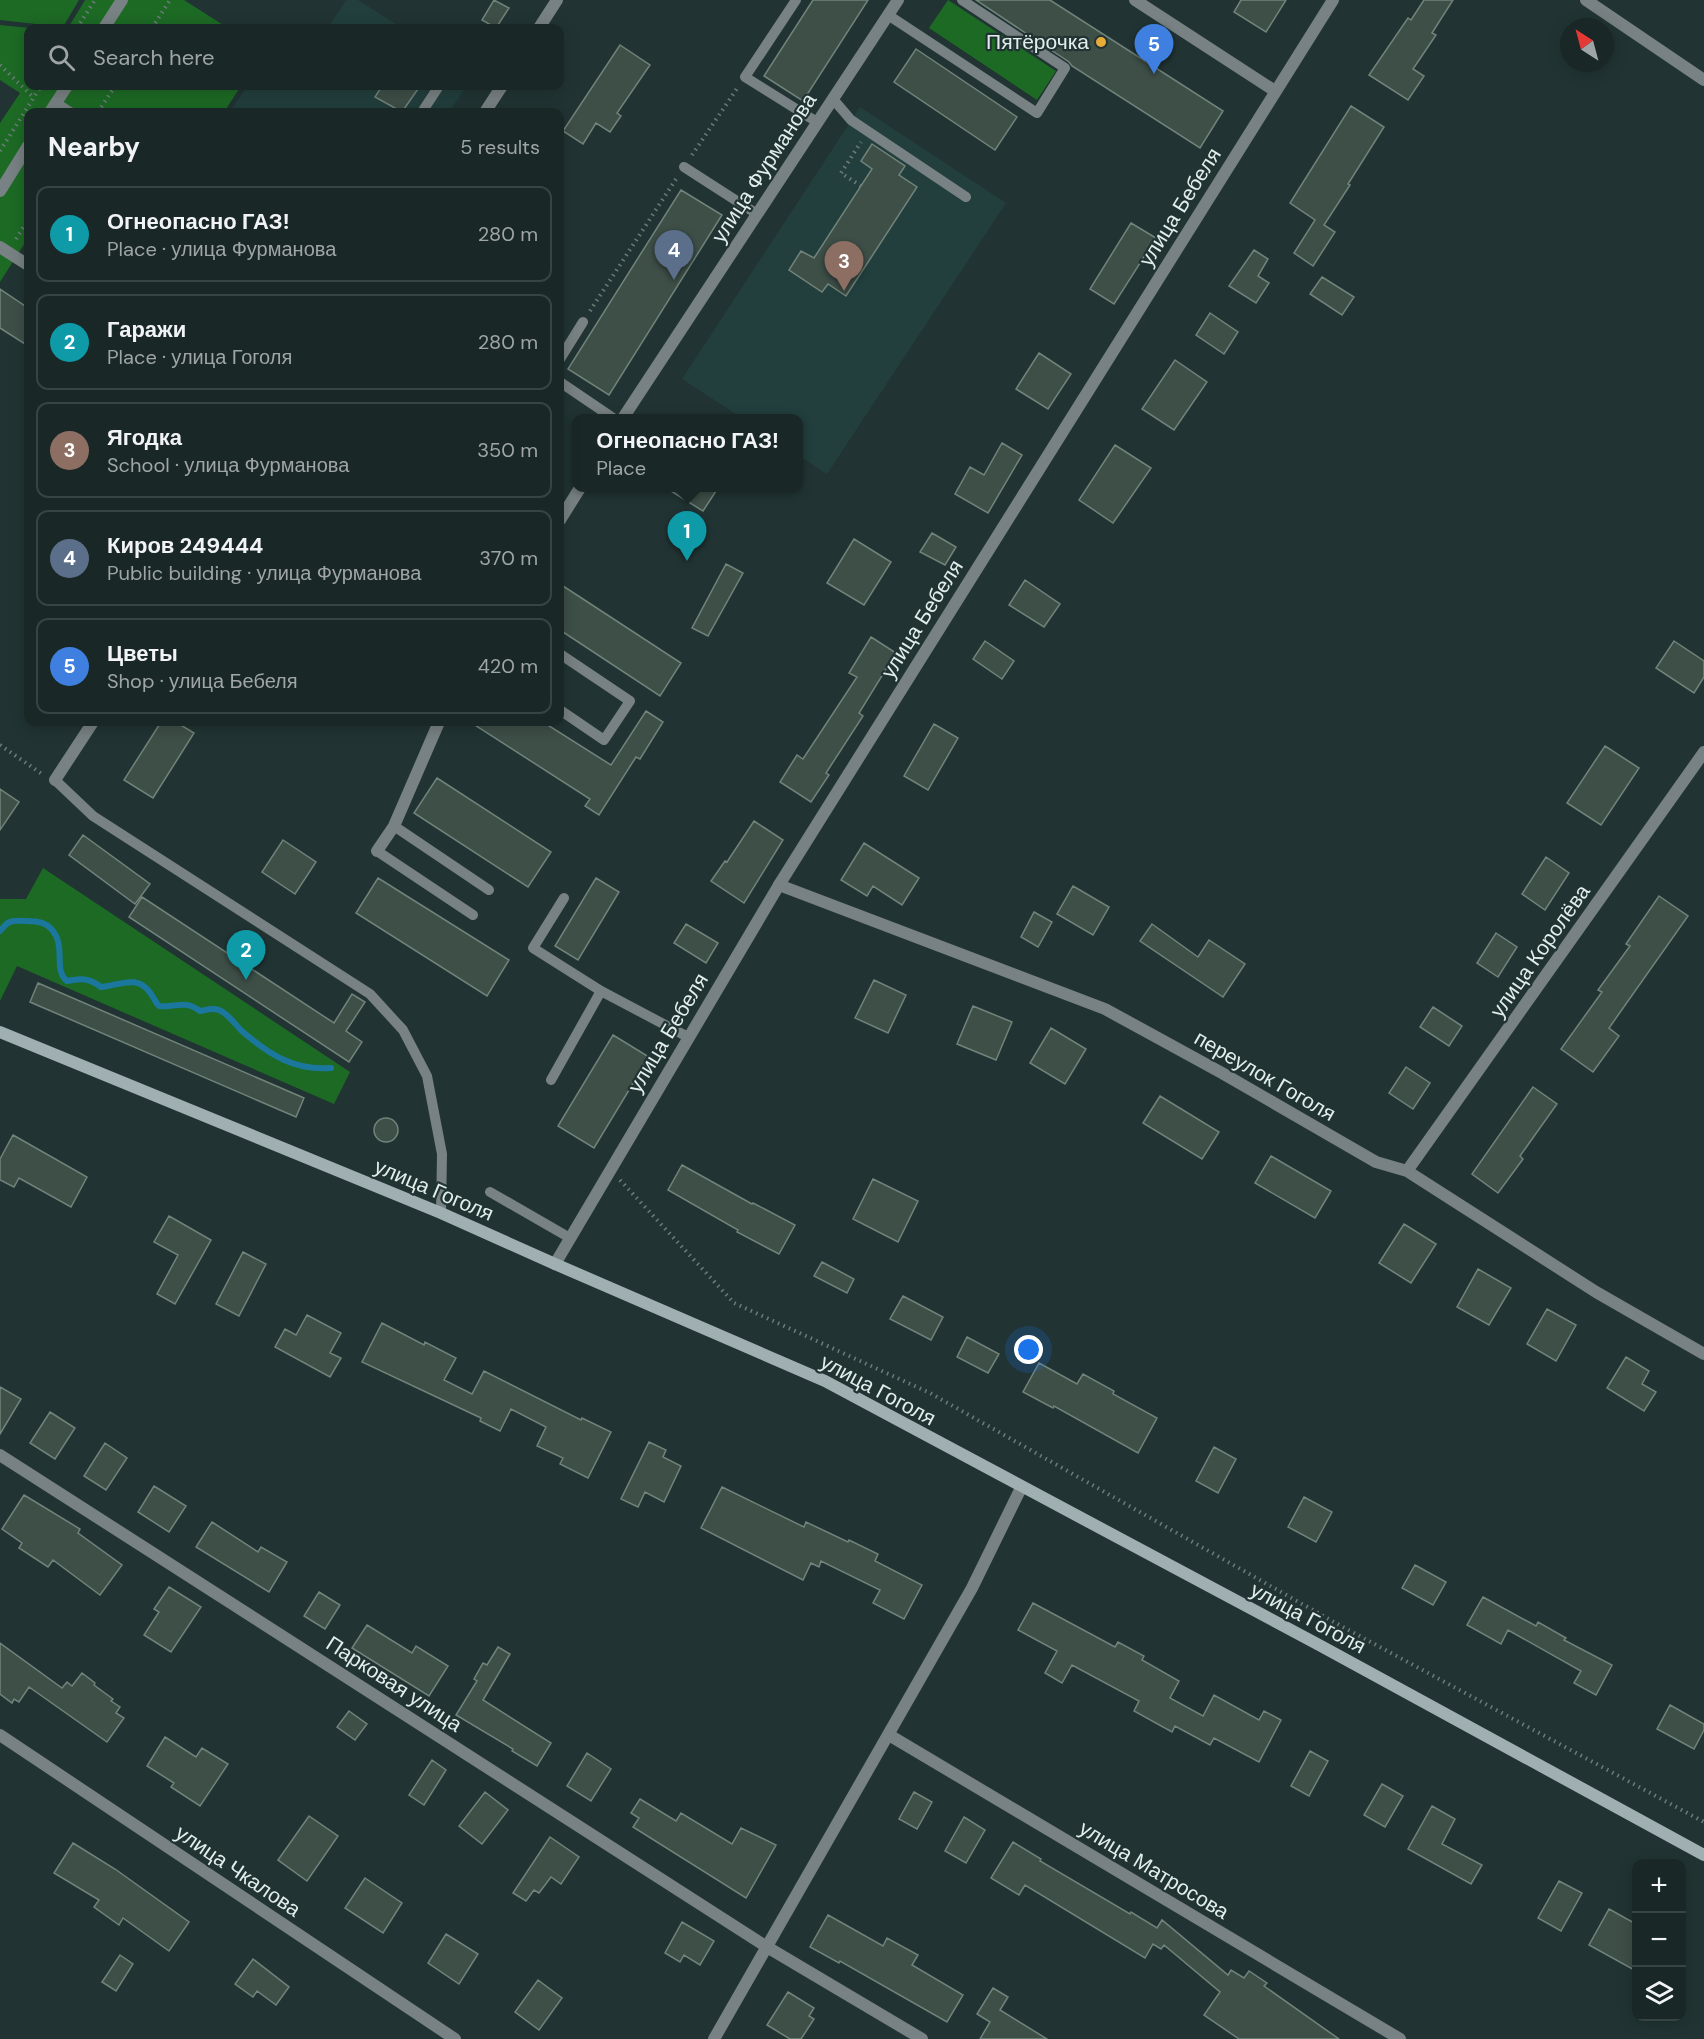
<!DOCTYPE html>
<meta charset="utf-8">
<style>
body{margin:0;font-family:"DM Sans",sans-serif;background:#263332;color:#f1f3f6}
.controls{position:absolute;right:18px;bottom:18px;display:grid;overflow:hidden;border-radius:12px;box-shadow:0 3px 15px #0003}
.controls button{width:54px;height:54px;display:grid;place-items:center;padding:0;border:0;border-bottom:2px solid #374443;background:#192726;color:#f1f3f6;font:30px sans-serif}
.compass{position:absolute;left:1560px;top:18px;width:54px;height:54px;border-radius:50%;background:#192726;box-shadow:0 3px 15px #0003;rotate:324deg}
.you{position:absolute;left:1029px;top:1350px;width:21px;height:21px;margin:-15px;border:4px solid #fff;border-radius:50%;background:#1a73e8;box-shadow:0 0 0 9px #1a73e833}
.badge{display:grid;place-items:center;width:39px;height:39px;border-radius:50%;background:#e9ab38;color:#fff;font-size:20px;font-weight:700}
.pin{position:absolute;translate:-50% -50px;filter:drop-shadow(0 2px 3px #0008)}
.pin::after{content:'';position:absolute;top:32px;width:21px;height:18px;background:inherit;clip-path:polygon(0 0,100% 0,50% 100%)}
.popup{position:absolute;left:572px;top:414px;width:231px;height:78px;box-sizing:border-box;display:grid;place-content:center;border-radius:12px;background:#192726;filter:drop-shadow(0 2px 4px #0005);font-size:20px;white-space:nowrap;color:#9fa5a7}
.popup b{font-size:22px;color:#f1f3f6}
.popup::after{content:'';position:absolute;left:50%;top:100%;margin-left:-12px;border:12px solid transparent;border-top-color:#192726}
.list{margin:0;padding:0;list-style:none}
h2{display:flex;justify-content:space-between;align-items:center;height:78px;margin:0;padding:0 24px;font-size:26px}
h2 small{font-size:20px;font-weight:400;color:#9fa5a7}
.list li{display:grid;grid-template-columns:39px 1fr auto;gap:18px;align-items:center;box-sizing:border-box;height:96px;margin:0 12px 12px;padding:0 12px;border:2px solid #374443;border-radius:12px}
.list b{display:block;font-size:22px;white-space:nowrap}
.list p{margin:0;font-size:20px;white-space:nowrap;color:#9fa5a7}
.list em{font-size:20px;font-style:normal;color:#9fa5a7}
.icon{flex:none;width:33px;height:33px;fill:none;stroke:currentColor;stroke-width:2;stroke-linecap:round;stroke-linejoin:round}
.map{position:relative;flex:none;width:1704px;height:2039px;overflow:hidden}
.search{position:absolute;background:#192726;box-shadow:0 3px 15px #0003;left:24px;top:24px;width:540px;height:66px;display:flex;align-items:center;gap:15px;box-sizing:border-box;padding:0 21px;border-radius:12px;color:#9fa5a7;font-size:22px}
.panel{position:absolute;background:#192726;box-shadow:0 3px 15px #0003;left:24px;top:108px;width:540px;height:618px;border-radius:12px}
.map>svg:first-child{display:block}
.built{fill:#223f3d}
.forest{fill:#1d6a25}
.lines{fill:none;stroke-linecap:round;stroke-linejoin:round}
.stream{stroke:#1c779f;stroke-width:6}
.building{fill:#3e4f48;stroke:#71847b;stroke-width:1.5}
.path{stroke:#6c7c7b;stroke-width:4;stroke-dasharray:1.5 4.5;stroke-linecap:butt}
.service{stroke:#788183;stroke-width:10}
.minor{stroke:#788183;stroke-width:12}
.tertiary{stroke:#788183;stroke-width:12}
.secondary{stroke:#a0afb2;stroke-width:12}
.poi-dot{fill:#e9ab38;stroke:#213433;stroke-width:2}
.labels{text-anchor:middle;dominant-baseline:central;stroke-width:4.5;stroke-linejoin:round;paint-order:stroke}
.poi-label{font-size:21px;fill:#e2eeec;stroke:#213433;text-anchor:end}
.street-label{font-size:21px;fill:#e2eeec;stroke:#213433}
</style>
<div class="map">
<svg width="1704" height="2039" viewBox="0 0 1704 2039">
<rect width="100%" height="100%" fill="#213433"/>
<!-- built -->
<path class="built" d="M346,0H358L402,28H328Z
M247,86H467L449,112H230Z
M860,107L1006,203L827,474L798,455V418H742L682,379Z"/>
<!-- forest -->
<path class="forest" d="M0,0H79L63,27L0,20Z
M85,0H184L228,28H68Z
M948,0L1056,71L1037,100L929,28Z
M0,25L30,28L28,86H241L224,112H28V238L0,282V123L20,93L0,80Z
M43,868L350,1072L334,1104L17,966L0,1001V899H26Z"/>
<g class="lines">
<!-- stream -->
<path class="stream" d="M0,931C3,928 6,923 10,922C14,920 20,921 25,921C39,921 49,922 56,936C64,950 54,971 67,981C81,978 89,978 101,987C117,986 138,973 151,994C154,998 155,1002 159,1006C176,1008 184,999 200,1011C207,1010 212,1007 219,1010C229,1014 235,1025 243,1032C270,1055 295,1071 331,1068"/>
</g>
<!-- building -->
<path class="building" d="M494,0L509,8L496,28L482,20Z
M813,0H868L803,101L764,76Z
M976,0H1050L1223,111L1200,148L1072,66L1069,62Z
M1241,0H1286L1266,32L1234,12Z
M1424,0H1453L1432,33L1436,35L1413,69L1424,76L1408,100L1369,75L1408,18L1411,20Z
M620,45L650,65L617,113L621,116L610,132L596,123L583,144L563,131Z
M916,49L1017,117L995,150L894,82Z
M382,86H420L402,112L375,97Z
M1351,106L1384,127L1348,184L1350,185L1324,225L1335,232L1313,266L1294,253L1315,220L1290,203Z
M872,144L905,166L899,175L917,187L846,296L828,284L822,292L789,270L801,251L814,258L872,169L861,161Z
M681,190L722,215L609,395L568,369Z
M1131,223L1156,238L1114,304L1090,289Z
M1254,250L1268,259L1258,276L1269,283L1256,303L1229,286Z
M1322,277L1354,297L1342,315L1310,294Z
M0,289L28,308V346L0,328Z
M1210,313L1238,332L1224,354L1196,335Z
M1039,353L1071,374L1048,409L1016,389Z
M1175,360L1207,382L1174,430L1142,409Z
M1002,443L1022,455L988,513L955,494L970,467L984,475Z
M1115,445L1151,468L1113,523L1079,500Z
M666,488H718L703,511Z
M932,533L956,547L945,565L920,552Z
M854,539L891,562L864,605L827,583Z
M726,564L743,573L708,636L692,628Z
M1025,580L1060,604L1044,627L1009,605Z
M560,584L681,663L660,696L560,630Z
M871,637L896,653L859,713L863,716L826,773L829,775L811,802L780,782L797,755L803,759L857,677L849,673Z
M985,641L1014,661L1002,679L973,659Z
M1674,641L1704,661V677L1694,693L1656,668Z
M646,711L663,722L640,759L636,757L599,815L585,806L590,799L470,722H543L611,765Z
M161,722H176L194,733L153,798L124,780Z
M934,724L958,738L928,790L904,776Z
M1605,746L1639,768L1601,825L1567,803Z
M437,778L551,852L528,887L414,813Z
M0,789L19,802L0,830Z
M754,821L783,840L744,903L711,881L725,861L727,862Z
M83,835L150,884L135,904L69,855Z
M283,840L316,862L295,894L262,872Z
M864,843L919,878L902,905L873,886L867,896L841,880Z
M1546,857L1569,873L1545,910L1522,894Z
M378,878L509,960L487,996L356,913Z
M596,878L619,892L578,960L555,946Z
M1073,886L1109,907L1093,935L1057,914Z
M1659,896L1688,916L1609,1028L1619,1036L1593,1072L1561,1049L1602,992L1598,990L1630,946L1626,944Z
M142,897L334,1023L352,994L365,1002L346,1031L362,1042L349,1062L129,917Z
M1034,912L1052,922L1038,947L1021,937Z
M686,924L718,943L706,963L674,943Z
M1152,924L1198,957L1209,940L1245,964L1223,997L1140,941Z
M1496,933L1517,947L1498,977L1477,963Z
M874,980L906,995L888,1033L855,1018Z
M38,983L304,1098L296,1117L30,1002Z
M973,1006L1012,1022L996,1060L957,1044Z
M1433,1007L1462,1026L1449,1046L1420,1027Z
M1051,1028L1086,1049L1065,1084L1030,1063Z
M613,1035L649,1057L594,1148L558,1126Z
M1406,1067L1430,1083L1413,1109L1389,1093Z
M1533,1087L1557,1104L1520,1156L1523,1159L1498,1193L1472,1174Z
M1160,1096L1219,1132L1202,1159L1143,1123Z
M374 1130a12 12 0 1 1 24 0a12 12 0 1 1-24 0Z
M13,1135L87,1177L71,1207L19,1178L14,1187L0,1180V1159Z
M1271,1156L1331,1191L1315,1218L1255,1183Z
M682,1165L752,1204L753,1203L795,1225L779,1254L737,1232L738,1230L668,1190Z
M873,1179L918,1201L898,1242L853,1219Z
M169,1216L211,1240L175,1304L157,1294L178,1255L154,1242Z
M1404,1224L1436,1244L1411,1283L1379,1263Z
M243,1252L266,1264L239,1316L216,1304Z
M822,1262L854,1279L847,1293L814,1276Z
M1478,1269L1511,1288L1489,1325L1457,1307Z
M903,1296L943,1317L931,1340L890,1319Z
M1547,1309L1576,1325L1556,1361L1527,1344Z
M307,1315L341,1333L330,1353L341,1358L330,1377L275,1347L285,1329L296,1335Z
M382,1323L424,1345L425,1342L456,1358L444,1380L472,1394L484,1371L581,1420L582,1418L611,1432L588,1478L560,1464L563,1458L537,1446L546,1427L511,1409L500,1431L480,1421L481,1418L362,1362Z
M967,1337L999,1354L988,1373L957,1357Z
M1626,1357L1649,1371L1642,1384L1656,1392L1644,1411L1607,1388Z
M1039,1363L1077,1384L1083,1374L1114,1391L1113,1394L1157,1418L1138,1453L1054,1406L1053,1408L1023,1392Z
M0,1387L21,1399L0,1434Z
M50,1412L75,1428L55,1459L30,1443Z
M649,1442L666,1450L663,1457L681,1466L664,1502L645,1492L638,1507L621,1499Z
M105,1443L127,1458L106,1490L84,1476Z
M1214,1447L1236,1459L1218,1493L1196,1481Z
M154,1486L186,1506L169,1532L138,1512Z
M722,1487L804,1527L806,1522L848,1542L849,1540L878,1554L875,1561L922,1585L904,1619L873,1603L880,1590L821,1561L819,1567L811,1563L803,1580L701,1528Z
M24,1495L80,1529L78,1533L122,1565L100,1595L53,1560L48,1567L19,1548L22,1543L2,1529Z
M1304,1497L1332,1512L1316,1542L1288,1527Z
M212,1522L258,1552L261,1547L287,1562L269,1592L196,1547Z
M1415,1565L1446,1582L1433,1605L1402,1588Z
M169,1587L201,1607L171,1652L144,1635L159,1612L154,1609Z
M319,1592L340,1605L325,1629L304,1616Z
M1483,1597L1536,1626L1538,1622L1566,1638L1564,1640L1612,1665L1596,1695L1574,1683L1581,1671L1508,1630L1501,1644L1467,1625Z
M1033,1603L1115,1647L1118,1642L1144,1656L1142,1660L1179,1681L1170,1698L1203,1716L1214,1695L1259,1720L1264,1711L1281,1720L1259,1762L1214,1738L1210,1745L1175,1726L1172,1732L1134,1711L1139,1701L1072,1665L1062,1683L1045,1673L1057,1651L1018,1630Z
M367,1625L412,1653L416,1646L448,1666L429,1696L352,1648Z
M0,1643L62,1688L67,1682L72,1686L82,1673L95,1683L94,1685L113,1699L111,1701L120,1707L116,1713L124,1718L107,1742L29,1687L19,1702L14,1699L12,1703L0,1694Z
M498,1647L510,1654L483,1700L551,1743L537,1766L512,1751L513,1749L456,1715L477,1681L474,1679L483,1663L487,1665Z
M1670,1705L1704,1724V1730L1694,1749L1657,1729Z
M349,1711L367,1724L355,1740L337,1727Z
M165,1737L196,1757L202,1748L228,1764L200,1806L171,1787L174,1783L147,1766Z
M1310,1751L1328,1761L1309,1796L1291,1786Z
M587,1753L611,1769L591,1801L567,1786Z
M432,1760L446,1770L424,1805L409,1795Z
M1382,1784L1403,1796L1385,1827L1364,1815Z
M485,1792L508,1810L482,1844L459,1826Z
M914,1792L932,1802L917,1829L899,1819Z
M640,1799L676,1821L681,1813L732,1844L741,1828L776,1845L746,1898L633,1827L639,1818L631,1813Z
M1432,1806L1455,1819L1442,1844L1482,1865L1471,1884L1408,1849Z
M309,1816L338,1836L307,1881L278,1860Z
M964,1817L985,1830L966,1863L945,1851Z
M550,1837L579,1857L561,1884L551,1877L539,1893L534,1890L526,1901L513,1893Z
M1013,1842L1041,1859L1040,1861L1130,1914L1131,1912L1157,1928L1162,1920L1228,1975L1231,1970L1244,1978L1249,1971L1267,1983L1264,1986L1339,2039H1239L1204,2015L1220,1992L1164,1945L1161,1949L1153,1944L1145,1958L1025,1885L1019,1895L991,1878Z
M73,1843L115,1869L189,1922L169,1951L123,1918L119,1925L94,1907L99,1900L54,1873Z
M365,1878L402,1903L383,1933L345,1908Z
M1559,1881L1582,1893L1561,1931L1538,1918Z
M1609,1909L1636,1924V1971L1589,1945Z
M828,1915L883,1946L887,1938L918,1955L912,1965L963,1995L947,2022L840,1961L839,1963L810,1947Z
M682,1922L714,1941L700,1965L684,1955L680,1962L665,1953Z
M446,1934L478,1954L459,1984L428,1963Z
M120,1955L133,1964L116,1991L102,1982Z
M253,1959L289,1987L276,2005L257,1991L253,1997L235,1984Z
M538,1980L562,1998L539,2030L515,2012Z
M993,1988L1008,1997L1000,2010L1047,2039H980L990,2022L977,2014Z
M788,1992L814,2008L809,2016L814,2019L801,2039H790L767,2025Z"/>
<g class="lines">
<!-- path -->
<path class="path" d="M77,28L95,0
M152,28L170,0
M0,65L33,97
M98,112L115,86
M0,151L41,86
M692,155L738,87
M861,186L841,173L861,142
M16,239L28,220
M590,311L676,179
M0,745L42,774
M620,1180L734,1303L930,1393L1341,1626L1704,1822"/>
<!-- service -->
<path class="service" d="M796,0L745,77L817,122
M888,15L1037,113L1065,68L962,0
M833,99L851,120L966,197
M56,103L70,112
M422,112L439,86
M684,167L757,214
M560,359L583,322
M560,382L613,418
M560,654L630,701L604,740L560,710
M55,780L93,816L370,994L403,1030L427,1076L442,1154L441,1213
M394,826L489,890
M377,851L473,915
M564,898L533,948L601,991L688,1037
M551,1080L601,991
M490,1192L570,1238"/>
<!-- minor -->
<path class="minor" d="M1135,0L1275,91
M1586,0L1704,80
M539,28L557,0
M485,112L502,86
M0,247L28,265
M623,418L898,0
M560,520L580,488
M55,780L93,722
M377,851L394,826L439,722
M779,885L1105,1009L1222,1073L1376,1162L1407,1171L1596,1292L1704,1354
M1407,1171L1704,752
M0,1455L767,1947L922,2039
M0,1735L455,2039
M889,1735L1400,2039
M714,2039L972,1588L1021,1488"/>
<!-- tertiary -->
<path class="tertiary" d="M104,28L122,0
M50,112L67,86
M0,191L28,146
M555,1264L779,885L1333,0"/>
<!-- secondary -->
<path class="secondary" d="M0,1032L441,1213L555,1264L825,1381L1321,1646L1704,1855"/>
</g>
<!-- markers -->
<circle class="poi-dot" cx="1101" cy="42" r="6"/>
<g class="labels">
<!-- poi labels -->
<g class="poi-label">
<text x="1089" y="42">Пятёрочка</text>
</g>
<!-- street labels -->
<g class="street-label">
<text transform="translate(764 168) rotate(-57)">улица Фурманова</text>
<text transform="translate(1180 207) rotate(-58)">улица Бебеля</text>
<text transform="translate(922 619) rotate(-58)">улица Бебеля</text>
<text transform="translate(1540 951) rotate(-55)">улица Королёва</text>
<text transform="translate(668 1033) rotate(-59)">улица Бебеля</text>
<text transform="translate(1265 1076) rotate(30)">переулок Гоголя</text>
<text transform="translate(434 1190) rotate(23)">улица Гоголя</text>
<text transform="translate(878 1390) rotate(28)">улица Гоголя</text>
<text transform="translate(1308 1618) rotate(28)">улица Гоголя</text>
<text transform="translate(394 1684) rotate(33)">Парковая улица</text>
<text transform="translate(1154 1870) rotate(31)">улица Матросова</text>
<text transform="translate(238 1871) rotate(34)">улица Чкалова</text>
</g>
</g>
</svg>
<div class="controls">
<button>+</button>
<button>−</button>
<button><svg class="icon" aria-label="layers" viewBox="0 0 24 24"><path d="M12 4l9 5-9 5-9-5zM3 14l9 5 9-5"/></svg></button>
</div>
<svg class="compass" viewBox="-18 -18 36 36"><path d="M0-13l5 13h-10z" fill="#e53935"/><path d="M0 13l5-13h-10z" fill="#9fa5a7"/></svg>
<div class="you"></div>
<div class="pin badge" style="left:687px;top:561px;background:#0f9aa8">1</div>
<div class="popup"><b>Огнеопасно ГАЗ!</b>Place</div>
<div class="pin badge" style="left:246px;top:980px;background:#0f9aa8">2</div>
<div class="pin badge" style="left:844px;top:291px;background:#8d6e63">3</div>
<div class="pin badge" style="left:674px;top:280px;background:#5c6f8a">4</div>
<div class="pin badge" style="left:1154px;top:74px;background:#3f7fe0">5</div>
<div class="search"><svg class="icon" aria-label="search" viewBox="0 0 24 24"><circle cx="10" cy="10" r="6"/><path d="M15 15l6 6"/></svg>Search here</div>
<section class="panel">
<h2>Nearby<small>5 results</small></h2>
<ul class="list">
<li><span class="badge" style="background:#0f9aa8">1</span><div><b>Огнеопасно ГАЗ!</b><p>Place · улица Фурманова</p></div><em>280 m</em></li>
<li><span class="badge" style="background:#0f9aa8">2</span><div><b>Гаражи</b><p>Place · улица Гоголя</p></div><em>280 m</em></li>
<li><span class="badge" style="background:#8d6e63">3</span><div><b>Ягодка</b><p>School · улица Фурманова</p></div><em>350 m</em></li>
<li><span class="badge" style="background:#5c6f8a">4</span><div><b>Киров 249444</b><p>Public building · улица Фурманова</p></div><em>370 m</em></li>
<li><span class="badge" style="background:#3f7fe0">5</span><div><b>Цветы</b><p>Shop · улица Бебеля</p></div><em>420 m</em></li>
</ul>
</section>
</div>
